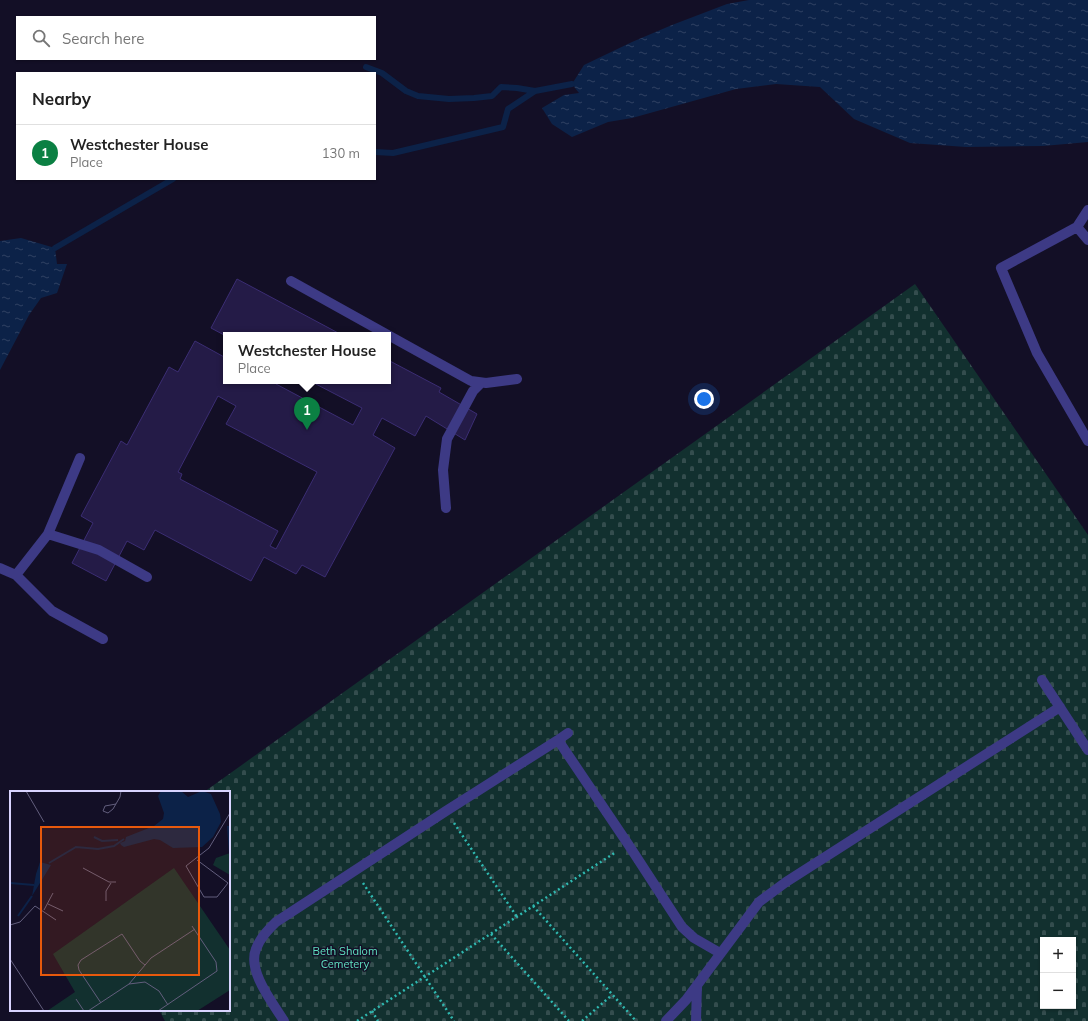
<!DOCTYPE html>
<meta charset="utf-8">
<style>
body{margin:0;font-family:Mulish,sans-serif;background:#f6f6f6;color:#222}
.controls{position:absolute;right:12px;bottom:12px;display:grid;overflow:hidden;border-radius:0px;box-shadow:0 1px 3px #0004}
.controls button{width:36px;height:36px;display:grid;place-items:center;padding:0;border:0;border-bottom:1px solid #e0e0e0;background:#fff;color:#222;font:20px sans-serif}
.you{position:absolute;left:704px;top:399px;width:14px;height:14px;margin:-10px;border:3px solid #fff;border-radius:50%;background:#1a73e8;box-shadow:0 0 0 6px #1a73e833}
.badge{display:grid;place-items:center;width:26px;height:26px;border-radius:50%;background:#0b8043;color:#fff;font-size:13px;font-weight:700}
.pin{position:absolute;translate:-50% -33px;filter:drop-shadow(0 1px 2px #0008)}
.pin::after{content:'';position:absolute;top:21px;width:14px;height:12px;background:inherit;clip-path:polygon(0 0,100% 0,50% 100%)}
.popup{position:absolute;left:223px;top:332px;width:168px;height:52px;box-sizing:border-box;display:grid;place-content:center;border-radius:0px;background:#fff;filter:drop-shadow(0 1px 3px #0005);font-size:13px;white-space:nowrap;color:#767676}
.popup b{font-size:15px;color:#222}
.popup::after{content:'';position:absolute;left:50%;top:100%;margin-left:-8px;border:8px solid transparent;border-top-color:#fff}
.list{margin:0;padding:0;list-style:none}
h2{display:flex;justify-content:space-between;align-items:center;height:52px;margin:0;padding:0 16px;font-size:17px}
h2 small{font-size:13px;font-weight:400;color:#767676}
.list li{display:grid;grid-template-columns:26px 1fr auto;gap:12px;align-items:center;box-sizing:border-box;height:56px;padding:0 16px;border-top:1px solid #e0e0e0}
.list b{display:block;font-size:15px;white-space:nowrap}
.list p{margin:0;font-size:13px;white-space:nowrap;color:#767676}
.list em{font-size:13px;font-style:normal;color:#767676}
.icon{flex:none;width:22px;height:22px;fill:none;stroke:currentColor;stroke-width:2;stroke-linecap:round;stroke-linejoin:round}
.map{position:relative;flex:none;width:1088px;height:1021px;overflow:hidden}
.search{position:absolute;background:#fff;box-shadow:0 1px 3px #0004;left:16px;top:16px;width:360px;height:44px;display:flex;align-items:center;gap:10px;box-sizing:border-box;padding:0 14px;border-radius:0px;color:#767676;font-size:15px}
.panel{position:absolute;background:#fff;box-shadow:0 1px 3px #0004;left:16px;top:72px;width:360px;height:108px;border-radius:0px}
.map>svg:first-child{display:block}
.cemetery{fill:url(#cemetery-stones);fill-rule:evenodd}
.water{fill:url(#water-ripples)}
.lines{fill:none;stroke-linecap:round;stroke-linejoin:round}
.stream{stroke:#0c2248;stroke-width:6}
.building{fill:#241b47;stroke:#3b2d73;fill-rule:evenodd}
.path{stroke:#2fb8b0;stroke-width:2.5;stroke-dasharray:2 3;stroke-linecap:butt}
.minor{stroke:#3d3a85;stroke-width:10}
.labels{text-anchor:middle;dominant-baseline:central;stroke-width:3;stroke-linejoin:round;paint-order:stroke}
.park-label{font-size:11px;fill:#5fe0c0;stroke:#130f26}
.inset-river{fill:none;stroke:#0c2248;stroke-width:2}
.inset-road{fill:none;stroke:#625e7d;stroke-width:1}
.view{fill:#e8590c;fill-opacity:0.15;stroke:#e8590c;stroke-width:2}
.inset-edge{fill:none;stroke:#d9d4ff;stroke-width:2}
</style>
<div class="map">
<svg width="1088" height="1021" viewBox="0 0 1088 1021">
<defs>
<pattern id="cemetery-stones" width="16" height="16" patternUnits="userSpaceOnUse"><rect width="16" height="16" fill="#12302f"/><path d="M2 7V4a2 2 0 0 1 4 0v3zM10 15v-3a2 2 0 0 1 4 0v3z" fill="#344d4e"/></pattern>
<pattern id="water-ripples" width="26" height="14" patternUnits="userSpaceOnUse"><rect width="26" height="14" fill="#0c2248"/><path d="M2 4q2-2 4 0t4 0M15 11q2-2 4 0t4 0" fill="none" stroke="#2f4163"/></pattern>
</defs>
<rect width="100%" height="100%" fill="#130f26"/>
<!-- cemetery -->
<path class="cemetery" d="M915,284L1088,535V1021H165L159,1010H229V792H204ZM1043,940H1073V1006H1043Z"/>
<!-- water -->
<path class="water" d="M749,0H1088V142L1043,146L966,147L910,143L854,119L820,87L776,84L736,89L632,118L608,122L572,137L552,124L542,108L564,95L579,93L572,84L584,65L632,42L672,25L727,4Z
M21,238L55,248L57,264H67L57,293L41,298L29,315L0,370V241Z"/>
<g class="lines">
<!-- stream -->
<path class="stream" d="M366,67L382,73L406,91L418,96L449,99L474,98L492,96L501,87L517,88L535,91
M375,152L393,153L503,127L508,109L535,91L572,84
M55,248L173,179"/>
</g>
<!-- building -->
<path class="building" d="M237,279L342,335H226V336L211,328Z
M195,341L226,358V381H278L276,384L353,425L362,408L310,381H388V360L441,388L439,392L477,414L465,440L426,416L415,436L382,418L373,435L395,448L325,577L302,565L296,574L264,557L251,581L155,530L144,550L127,541L106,581L72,563L93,523L81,516L121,441L127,445L169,367L178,372ZM218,396L236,406L226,424L317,472L276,549L270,546L278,531L180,479L182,474L178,472Z"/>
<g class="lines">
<!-- path -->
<path class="path" d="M454,823L517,917
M363,883L454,1021
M533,906L636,1021
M491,934L569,1021
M372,1011L378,1021
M357,1021L616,852
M582,1021L612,995"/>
<!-- minor -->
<path class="minor" d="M1077,227L1001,268L1037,353L1088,441
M1077,227L1088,210
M1077,227L1088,240
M291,281L388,335
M388,335L471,381L486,383L517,379
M446,508L443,470L447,439L473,391L481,383
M48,534L99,550L147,577
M0,568L16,575L52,611L103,639
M16,575L48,534L80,458
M1042,680L1088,750
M558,740L568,733
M284,1021C273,1003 247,971 256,949C260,938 268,930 276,922L446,811L558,740L628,844L682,927L694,938L720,953
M666,1021L686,1000L759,902L786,882L1060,707
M696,1021L697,985"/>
</g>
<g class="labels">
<!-- park labels -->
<g class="park-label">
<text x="345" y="951">Beth Shalom<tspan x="345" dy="13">Cemetery</tspan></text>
</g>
</g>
<!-- overview -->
<g transform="translate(10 791)">
<rect width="220" height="220" fill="#130f26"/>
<path d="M220,62V84L203,74L206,67Z" fill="#12302f"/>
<path d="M164,77L220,159V199L187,220H37L65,201L43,163Z" fill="#12302f"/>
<path d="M151,0H171L178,6L192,0L201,3L210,23L211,31L203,46L192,56L163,57L150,49L144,48L114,56L111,54L110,52L115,50L116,46L144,35L153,28L154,22L148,5ZM30,71L41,74L22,105L26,83Z" fill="#0c2248"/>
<path class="inset-river" d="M218,35L220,63M84,46L92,50L108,49M39,72L66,56L88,58L104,55L114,48M0,92L24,94M8,125L22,105"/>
<path class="inset-road" d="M16,0L34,31M106,13L95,15L93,20L98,22L103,18L110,6L111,0M187,69L218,92L207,106H194L176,75L199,57L220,22M73,77L99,91H106M96,110V100L101,92M38,113L53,120M34,119L43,102M0,134L10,131L25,115L46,129M0,168L34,220M119,193L141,167L185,138M66,208L74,220M91,212L69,179L68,174L71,169L112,143L130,170L135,174M78,220L119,193L135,191L149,200L158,214M148,220L207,180L206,171L182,135"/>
<path class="view" d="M31,36H189V184H31Z"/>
<rect width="220" height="220" class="inset-edge"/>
</g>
</svg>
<div class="controls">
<button>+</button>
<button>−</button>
</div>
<div class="you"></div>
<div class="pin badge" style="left:307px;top:430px">1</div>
<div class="popup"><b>Westchester House</b>Place</div>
<div class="search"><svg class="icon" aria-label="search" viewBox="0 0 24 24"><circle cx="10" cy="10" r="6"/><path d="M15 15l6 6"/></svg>Search here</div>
<section class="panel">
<h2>Nearby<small></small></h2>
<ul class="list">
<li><span class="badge">1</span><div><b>Westchester House</b><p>Place</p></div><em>130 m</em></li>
</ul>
</section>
</div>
